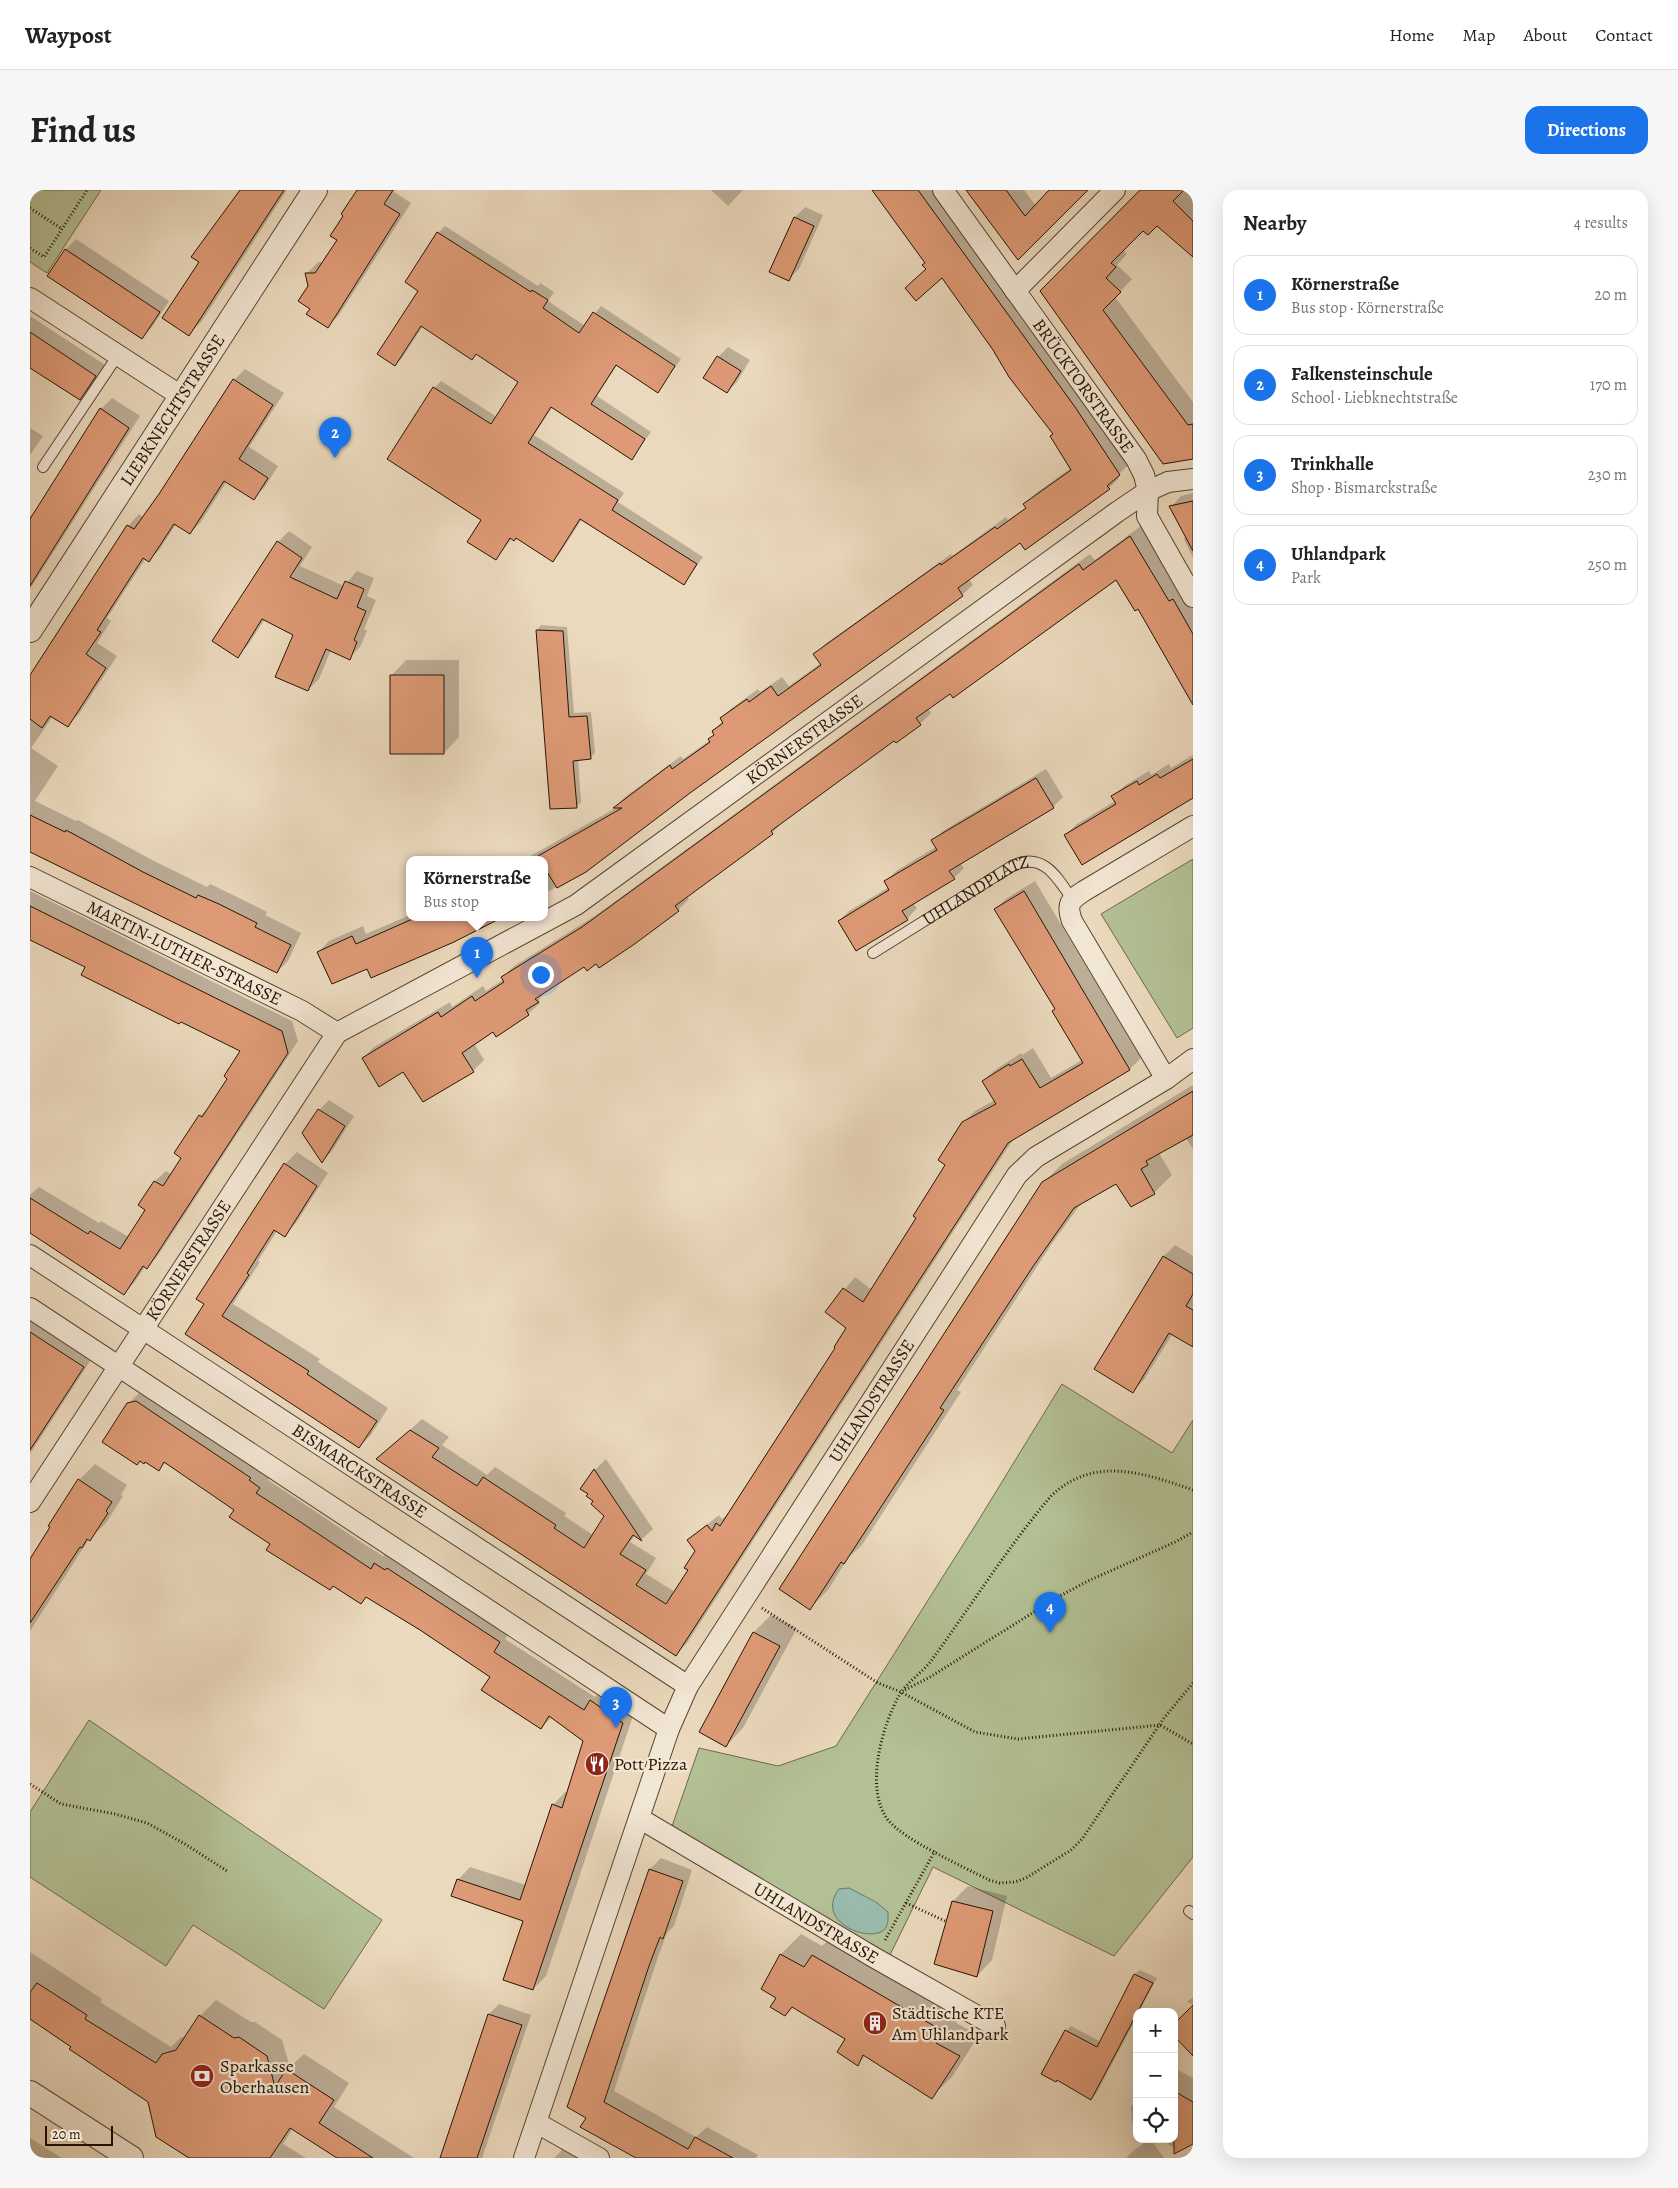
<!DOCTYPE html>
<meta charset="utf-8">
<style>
body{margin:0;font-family:Alegreya,serif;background:#f6f6f6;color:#222}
.controls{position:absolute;right:15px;bottom:15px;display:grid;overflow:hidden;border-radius:10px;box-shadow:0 5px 20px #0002}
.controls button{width:45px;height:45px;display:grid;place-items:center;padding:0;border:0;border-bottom:1px solid #e0e0e0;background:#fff;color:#222;font:25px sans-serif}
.scale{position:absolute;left:15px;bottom:12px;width:68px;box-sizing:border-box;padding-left:5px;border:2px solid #251501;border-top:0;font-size:14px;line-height:18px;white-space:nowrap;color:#251501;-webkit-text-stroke:4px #f2e6d4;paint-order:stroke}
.you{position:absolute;left:510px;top:784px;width:18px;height:18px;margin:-12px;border:4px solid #fff;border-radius:50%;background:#1a73e8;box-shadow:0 0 0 8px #1a73e833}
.badge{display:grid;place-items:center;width:32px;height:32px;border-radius:50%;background:#1a73e8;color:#fff;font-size:16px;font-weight:700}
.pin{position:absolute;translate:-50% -41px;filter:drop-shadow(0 1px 2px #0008)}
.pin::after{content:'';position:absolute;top:26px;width:18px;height:15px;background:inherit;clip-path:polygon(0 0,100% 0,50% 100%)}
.popup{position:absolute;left:376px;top:666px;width:142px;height:65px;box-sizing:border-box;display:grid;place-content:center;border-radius:10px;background:#fff;filter:drop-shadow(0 1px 4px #0005);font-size:16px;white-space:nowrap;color:#767676}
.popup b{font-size:19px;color:#222}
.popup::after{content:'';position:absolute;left:50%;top:100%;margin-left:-10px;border:10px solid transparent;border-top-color:#fff}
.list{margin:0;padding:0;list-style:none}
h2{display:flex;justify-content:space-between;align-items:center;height:65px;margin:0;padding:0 20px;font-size:21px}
h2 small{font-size:16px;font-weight:400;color:#767676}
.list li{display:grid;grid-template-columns:32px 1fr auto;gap:15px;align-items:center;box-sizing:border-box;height:80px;margin:0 10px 10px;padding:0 10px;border:1px solid #e0e0e0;border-radius:15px}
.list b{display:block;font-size:19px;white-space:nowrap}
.list p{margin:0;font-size:16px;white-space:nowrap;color:#767676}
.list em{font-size:16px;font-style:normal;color:#767676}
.icon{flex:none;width:28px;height:28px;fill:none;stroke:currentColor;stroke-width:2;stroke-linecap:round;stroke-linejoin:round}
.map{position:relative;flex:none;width:1163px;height:1968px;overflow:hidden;border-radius:15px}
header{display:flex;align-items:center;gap:30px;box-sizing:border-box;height:70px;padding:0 25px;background:#fff;border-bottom:1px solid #e0e0e0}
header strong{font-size:24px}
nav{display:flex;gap:28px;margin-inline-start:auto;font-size:18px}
.intro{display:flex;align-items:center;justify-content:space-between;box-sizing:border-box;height:120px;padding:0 30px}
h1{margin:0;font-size:35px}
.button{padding:12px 22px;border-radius:15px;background:#1a73e8;color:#fff;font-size:18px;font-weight:700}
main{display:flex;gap:30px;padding:0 30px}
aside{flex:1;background:#fff;border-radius:15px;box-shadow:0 5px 20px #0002}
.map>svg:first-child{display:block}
.green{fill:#b3c094;stroke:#6c6a4a}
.water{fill:#99baac;stroke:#6b7868}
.shadow{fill:#0003}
.building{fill:#de9a76;stroke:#251501}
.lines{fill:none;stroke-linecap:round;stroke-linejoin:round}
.service-casing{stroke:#564630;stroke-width:12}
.minor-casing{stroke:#564630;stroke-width:22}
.tertiary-casing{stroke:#564630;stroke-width:26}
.path{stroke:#251501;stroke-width:3;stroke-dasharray:1 2.5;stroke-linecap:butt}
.service{stroke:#f2e6d4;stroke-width:10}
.minor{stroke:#f2e6d4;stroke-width:20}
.tertiary{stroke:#f2e6d4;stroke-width:24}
.labels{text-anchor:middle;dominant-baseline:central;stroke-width:4.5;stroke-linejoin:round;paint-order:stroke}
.street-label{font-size:18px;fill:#251501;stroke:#f2e6d4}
.poi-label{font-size:18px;fill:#251501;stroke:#f2e6d4;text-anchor:start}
</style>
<header>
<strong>Waypost</strong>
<nav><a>Home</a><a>Map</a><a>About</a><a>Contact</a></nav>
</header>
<div class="intro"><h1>Find us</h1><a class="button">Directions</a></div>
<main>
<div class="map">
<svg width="1163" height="1968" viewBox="0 0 1163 1968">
<rect width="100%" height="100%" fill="#ebd9bd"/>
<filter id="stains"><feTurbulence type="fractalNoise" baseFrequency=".004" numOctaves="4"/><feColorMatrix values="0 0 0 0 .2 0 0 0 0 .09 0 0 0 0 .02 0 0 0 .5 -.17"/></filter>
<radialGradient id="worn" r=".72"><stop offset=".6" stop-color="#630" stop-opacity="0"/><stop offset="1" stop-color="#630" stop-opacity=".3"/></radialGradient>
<!-- green -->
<path class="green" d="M0,0H71L17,83L0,72Z
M1163,669V838L1147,848L1071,724Z
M1032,1194L1142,1263L1163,1230V1667L1084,1766L903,1677L859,1767L638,1648L669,1558L748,1576L806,1556L948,1331Z
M59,1530L352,1730L294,1819L163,1735L136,1776L0,1687V1622Z"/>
<!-- water -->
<path class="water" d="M819,1698L846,1712L858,1722C858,1728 859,1735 854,1740C839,1753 784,1732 809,1699Z"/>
<!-- shadow -->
<path class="shadow" d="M210,0H257L172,131L159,144L171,72L189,32Z
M329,0H365L364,2L381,13L309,125L298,136L282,118L276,84L288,72H293L308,50Z
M681,0H713L698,16Z
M858,0H906L1100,273L1087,286L1089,288L1079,298L990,352L939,389L943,395L932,405L660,602L555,681L514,704V669H495L589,616H586L595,607L651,566L653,569L680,550L685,544L683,541L693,531L691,528L702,518L728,499L730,502L752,487L759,496L791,473L785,464L795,454L921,364L922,366L976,327L978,330L997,317L995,314L1005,304L1041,278L1024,244L912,86L898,78L897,73Z
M938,0H994L1006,16L1021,0H1056L988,68Z
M1112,0H1163V65L1127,34L1113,39L1093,59L1097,64L1087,75L1102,89L1085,107L1163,212V268L1134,273L1012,101Z
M775,17L793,25L769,79L759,89L765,27Z
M415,36L508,96L510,93L524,102L518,111L555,136L571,116L651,169L628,201L587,175L567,206L621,242L602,268L523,216L504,245L594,303L588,312L673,367L654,394L552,329L530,363L523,370L486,346L482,348L466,369L404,198L411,191L467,227L490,192L447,163L442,168L393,136L372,168L365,175L408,43Z
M46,49L139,111L122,137L112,147L36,59Z
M0,126L75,175L59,199L49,209L0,177Z
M698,157L720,170L707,192L697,202L688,167Z
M215,179L254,203L219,257L248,276L235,297L223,308L197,291L171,332L160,343L146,334L130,359L119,370L116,368L77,428L81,431L67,453L87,466L49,524L37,535L23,526L1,558L28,576L5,611L46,631L48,630L124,671L177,697L180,694L201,704L237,722L235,725L271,743L258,771L247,782L0,660V487L98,336L109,324L114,328L204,190Z
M82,208L110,226L0,399V326L6,321L71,219Z
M0,238L13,246L0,265Z
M1163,303V368L1154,349L1156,346L1141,317L1151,306Z
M1112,335L1163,414V512L1108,418L1087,388L898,518L901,523L890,534L865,549L753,632L742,643L657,706L659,709L648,720L606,752L566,772L555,775L518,799L508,811L510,813L498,824L463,840L444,853L454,870L443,881L373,880L333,868L344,857L420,812L422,817L453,796L456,801L474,789L473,787L484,776L565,726L1060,364L1065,370Z
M259,341L282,357L270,376L314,396L327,381L344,388L337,406L346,410L334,439L337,441L330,457L319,468L301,460L289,489L278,500L264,445L235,429L218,455L207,466L248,352Z
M511,435L537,437L544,523L561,522L565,563L560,568L548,569L551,612L546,617L507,440Z
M376,470H429V547L414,563L361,486Z
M1163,565V607L1052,673L1035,645L1047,634L1085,611L1083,607L1094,596L1119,581L1121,585L1139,574L1141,578Z
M1016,579L1033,607L1023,617L930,673L934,678L924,688L883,713L887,718L877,729L809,731L819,721L859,697L856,691L866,681L906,657L903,651L913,641Z
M1005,691L1111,868L1100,879L984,948L657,1453L646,1464L348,1269L392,1229L419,1247L412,1255L457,1285L465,1277L536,1323L534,1326L563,1345L575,1326L560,1303L552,1298L565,1280L576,1269L623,1339L612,1349L605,1345L600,1352L626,1368L616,1384L645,1402L660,1380L666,1361L658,1350L689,1325L692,1329L699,1323L807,1158L818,1137L797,1122L825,1087L842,1100L888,1028L917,974L933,933L945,921L965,910L953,891L965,880L991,863L992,865L1003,858L1021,888L1052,870L1026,819L965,719L977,708Z
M0,701L262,831L268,851L127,1067L117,1077H115L104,1093L94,1103L0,1042V1005L9,997L69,1033L71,1031L99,1047L117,1020L110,1015L125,991L136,981L142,985L153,968L170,926L181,915L198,889L212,861L56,776L0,750Z
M380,725L471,727L424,751L338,777L288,762L299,751L333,736L336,744Z
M1163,895V959L1156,948L1129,963L1142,985L1124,1003L1101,1016L1087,992L1052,1012L1021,1055L927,1200L931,1202L832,1355L818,1368L798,1400L780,1418L1013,993L1032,974Z
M299,910L324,926L302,961L292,971L289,920Z
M267,962L298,983L266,1033L254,1045L247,1041L228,1071L230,1072L203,1114L290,1169L288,1172L358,1218L341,1245L329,1257L176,1114L255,974Z
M1145,1055L1163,1066V1156L1143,1143L1114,1190L1103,1201L1134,1066Z
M0,1123L64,1165L0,1264Z
M111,1201L242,1285L238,1290L334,1354L353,1366L358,1361L482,1439L475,1449L565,1507L573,1498L605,1520L516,1786L503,1799L495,1730L428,1690L440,1677L496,1695L523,1615L535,1602L538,1603L554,1551L522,1527L511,1538L462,1486L337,1406L331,1413L242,1354L205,1320L136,1272L129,1279L98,1214Z
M65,1274L97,1295L91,1305L93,1306L76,1333L59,1349L0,1441V1369L49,1290Z
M741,1425L767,1438L713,1538L696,1556L670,1542L724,1442Z
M631,1668L662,1680L644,1736L637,1743L629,1764L584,1901L666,1947L677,1937L728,1965L726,1968H608L557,1927L538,1916L620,1679Z
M938,1696L977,1706L962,1770L947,1786L923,1711Z
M771,1744L792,1756L803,1746L931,1820L926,1833L949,1845L922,1887L901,1907L836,1865L827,1874L817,1848L764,1816L755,1825L748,1807L733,1798L751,1764Z
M0,1762L72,1809L70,1812L141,1857L150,1848L157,1846L170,1826L186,1810L221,1832H225L252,1850L260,1877L274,1864L319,1893L304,1917L384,1968H310L263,1938L253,1954L276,1968H161L119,1911L0,1829Z
M1110,1780L1127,1788L1109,1822H1107V1827L1066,1904L1061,1908L1036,1841L1041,1836L1071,1852L1105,1784Z
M1163,1807V1815L1157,1812Z
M469,1814L501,1825L452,1968H411L459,1824Z
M1144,1878L1163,1888V1952L1148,1960L1130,1949H1144Z
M1107,1906V1935L1102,1932L1101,1917Z
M0,1948L32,1968H0Z
M1120,1949L1134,1968H1096L1103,1961Z
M535,1957L554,1968H524Z"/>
<!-- building -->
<path class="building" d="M210,0H254L159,146L132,128L169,72L161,67Z
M327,0H363L354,14L370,24L298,138L276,124L280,119L268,111L278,96L275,83H285L307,50L300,46L313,26L311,24Z
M842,0H888L1045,217L1090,285L1077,296L1080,299L995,360L990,353L928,398L933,406L660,603L556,682L527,698L514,677V669H510L508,666L592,618H583L640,575L642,579L680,552L678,549L684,545L682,541L693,533L690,528L717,509L719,512L741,496L748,506L766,493L791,475L783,464L910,373L911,375L965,337L967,339L996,318L993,314L1041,280L1020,246L1023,244L979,187L963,160L912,88L886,111L875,98L896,79L892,75L895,73Z
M936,0H976L995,26L1019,0H1058L988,70Z
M1110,0H1154L1143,11L1163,31V67L1127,36L1118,45L1113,41L1081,73L1086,77L1076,88L1091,102L1073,120L1158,235L1163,234V269L1133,274L1010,101Z
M764,27L784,36L759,91L739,82Z
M407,42L501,102L502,100L518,110L513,118L549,143L563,122L645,176L628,203L586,175L561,214L615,249L602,270L521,217L498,253L588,310L582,320L667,374L654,395L550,329L523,372L486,348L484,351L480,348L466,370L437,352L451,330L357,269L403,197L461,234L488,192L446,164L442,170L391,136L365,176L347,164L388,101L375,92Z
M35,59L130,122L112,149L17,86Z
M0,142L66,186L50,210L0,178Z
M687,166L711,181L697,203L673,188Z
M203,189L243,215L209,269L238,288L224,310L194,291L160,344L144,334L119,372L113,368L67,440L71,442L56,464L76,478L38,537L20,526L12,538L0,529V485L97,335L104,339L129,304Z
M70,218L99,238L0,396V329Z
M1163,311V361L1139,316Z
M1100,346L1139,411L1143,409L1163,444V515L1108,419L1105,421L1086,390L923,508L920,504L886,528L891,535L866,553L864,551L741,641L743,644L645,716L649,721L606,753L569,778L566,774L557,781L554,777L505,809L509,812L496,820L499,825L466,847L463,842L432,863L444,882L393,912L373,882L349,897L332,868L408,822L411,827L442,806L445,811L474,792L471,787L552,737L1049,374L1053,380Z
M247,351L272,368L260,387L307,409L315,391L334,399L327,417L336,421L324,450L327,452L320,470L296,459L278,501L245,487L263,445L232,429L208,468L182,451Z
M506,440L533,441L539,527L557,526L561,569L543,571L547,618L520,619Z
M360,485H414V564H360Z
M1163,569V608L1052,675L1034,645L1086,614L1081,606L1107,591L1109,595L1127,584L1130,588Z
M1006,588L1024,618L919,681L925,689L872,721L878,730L826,761L808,731L859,700L854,691L907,660L901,650Z
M0,625L35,642L36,640L113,682L166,708L168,705L189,714L227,733L225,737L261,755L247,783L0,662Z
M994,701L1100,880L978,953L646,1466L346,1269L380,1240L409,1258L402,1267L447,1296L453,1287L526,1335L524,1338L554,1358L574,1326L561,1314L563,1311L556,1306L558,1304L550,1299L564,1279L612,1351L603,1345L590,1364L616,1380L606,1395L636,1414L658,1380L654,1378L665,1361L657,1350L677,1335L682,1341L686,1333L690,1336L805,1158L804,1157L816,1138L795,1122L813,1098L833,1112L886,1028L883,1026L915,975L908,970L932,932L966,914L952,891L979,874L980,876L992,869L1010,898L1053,873L1022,821L1025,819L964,719Z
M0,716L252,841L258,863L117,1079L113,1076L94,1105L0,1043V1008L58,1044L60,1041L90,1059L115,1020L108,1015L124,991L133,996L151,968L144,963L169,925L172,927L197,889L194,886L210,861L151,832L149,834L51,785L55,777L0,750Z
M387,727H473L424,752L341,788L337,779L302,794L287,762L322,746L326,754Z
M1163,901V945L1116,971L1118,975L1111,979L1125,1004L1101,1017L1086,994L1044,1018L1004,1075L910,1218L914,1220L814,1374L811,1372L780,1420L749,1399L1012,992Z
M288,919L315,936L292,973L272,943Z
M254,973L287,996L255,1047L244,1040L217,1083L219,1085L192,1126L279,1181L277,1184L347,1231L329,1258L155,1144L174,1114L166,1109Z
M1133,1066L1163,1084V1104L1156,1116L1163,1120V1157L1139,1143L1103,1203L1064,1179Z
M0,1142L54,1177L0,1260Z
M106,1211L221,1288L219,1290L230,1298L226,1303L272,1333L341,1379L344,1373L355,1380L357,1378L470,1452L464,1462L554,1520L560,1510L593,1533L503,1800L473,1790L493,1731L421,1706L427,1689L490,1710L522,1614L532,1618L553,1551L519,1526L511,1539L451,1500L460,1487L390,1440L336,1407L331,1414L303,1396L300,1400L236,1360L240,1354L199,1327L204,1320L134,1272L129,1281L115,1272L114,1274L110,1271L107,1275L72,1252L97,1213Z
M48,1289L82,1312L76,1321L78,1323L60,1351L57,1349L52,1358L50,1357L0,1433V1369L20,1337L18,1336Z
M723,1442L750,1456L696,1557L669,1542Z
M619,1679L653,1691L633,1749L630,1747L619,1776L574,1912L658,1959L665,1947L703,1968H606L550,1937L556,1928L537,1917Z
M922,1711L963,1721L947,1787L904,1774Z
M750,1764L774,1777L782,1765L911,1840L906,1853L930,1866L902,1909L833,1865L828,1876L807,1862L815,1849L762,1817L755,1826L740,1817L746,1808L731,1799Z
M1104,1784L1123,1793L1061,1910L1027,1890L1026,1892L1011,1884L1035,1840L1067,1857Z
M7,1793L57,1825L55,1829L126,1873L132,1864L146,1860L169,1825L204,1848L209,1847L237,1866L245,1897L256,1879L304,1910L289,1933L343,1968H307L260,1938L240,1968H159L126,1947L118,1912L39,1859L41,1857L0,1829V1802Z
M1163,1815V1866L1144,1846V1834Z
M458,1824L492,1835L481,1867L447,1968H410Z
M1144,1901L1163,1912V1954L1144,1964Z"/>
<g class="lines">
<!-- service casing -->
<g class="service-casing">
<g id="service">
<path d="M13,277L88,165"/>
<path id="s1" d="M843,763L982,676C1013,661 1027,687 1042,709"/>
<path d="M1159,1721L1163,1724"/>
</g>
</g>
<!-- minor casing -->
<g class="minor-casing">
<g id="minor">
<path id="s2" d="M913,0L1106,269L1114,285L1118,301L1117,326L1163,407"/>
<path d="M985,101L1085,0"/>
<path d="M0,108L151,206"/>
<path id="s3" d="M0,687L272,821L307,843"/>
<path d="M1136,889L1042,731C1036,714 1040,710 1054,701L1163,636"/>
<path id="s4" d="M0,1065L658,1496"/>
<path d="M0,1118L639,1539"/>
<path id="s5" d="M0,1312L307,843L546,715L1087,322L1118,301L1138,292L1163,289"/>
<path id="s6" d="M609,1628L845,1768L965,1836"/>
<path d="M507,1933L569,1968"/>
<path id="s7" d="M494,1968L639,1539L658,1496L987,985L1006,967L1136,889L1163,869"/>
</g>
</g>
<!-- tertiary casing -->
<g class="tertiary-casing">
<g id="tertiary">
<path id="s8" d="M0,440L285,0"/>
<path d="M0,1903L101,1968"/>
</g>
</g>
<!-- path -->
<path class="path" d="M0,18L32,39
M0,58L14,67L57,0
M1163,1300C1114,1283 1064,1265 1021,1306C977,1358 941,1416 901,1471C892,1483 877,1492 870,1504C852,1535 834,1599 858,1630C874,1650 934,1677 959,1690L970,1693L985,1692L996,1688L1041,1660L1052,1649L1134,1528L1163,1493
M732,1418L848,1493L871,1502L945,1542L988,1549L1130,1535L1163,1554
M875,1500L900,1487L1028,1407L1058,1391L1145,1352L1163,1342
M0,1594L31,1614L85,1624L117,1633L155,1654L197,1681
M876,1713L915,1731
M855,1750L905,1661"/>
<!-- service -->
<use href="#service" class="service"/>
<!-- minor -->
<use href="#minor" class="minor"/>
<!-- tertiary -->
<use href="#tertiary" class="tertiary"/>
</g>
<!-- icons -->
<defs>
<g id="restaurant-disc" transform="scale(1.25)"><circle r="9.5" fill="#8f2418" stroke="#f2e6d4"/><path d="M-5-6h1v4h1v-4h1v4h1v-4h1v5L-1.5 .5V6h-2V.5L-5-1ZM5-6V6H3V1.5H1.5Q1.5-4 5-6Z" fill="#fff"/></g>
<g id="building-disc" transform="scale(1.25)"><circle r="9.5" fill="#8f2418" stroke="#f2e6d4"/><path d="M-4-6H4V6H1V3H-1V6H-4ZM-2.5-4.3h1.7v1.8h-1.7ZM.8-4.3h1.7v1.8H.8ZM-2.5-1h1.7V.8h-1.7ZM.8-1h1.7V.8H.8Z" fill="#fff"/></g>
<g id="bank-disc" transform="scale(1.25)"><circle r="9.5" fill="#8f2418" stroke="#f2e6d4"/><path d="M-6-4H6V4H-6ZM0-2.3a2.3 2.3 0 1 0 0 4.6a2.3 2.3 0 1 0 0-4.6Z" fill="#fff"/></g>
</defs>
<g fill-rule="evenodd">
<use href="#restaurant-disc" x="567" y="1574"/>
<use href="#building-disc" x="845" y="1833"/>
<use href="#bank-disc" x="172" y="1886"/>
</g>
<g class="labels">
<!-- street labels -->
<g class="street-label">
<text stroke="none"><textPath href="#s2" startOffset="241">BRÜCKTORSTRASSE</textPath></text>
<text stroke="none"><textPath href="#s8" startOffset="262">LIEBKNECHTSTRASSE</textPath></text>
<text stroke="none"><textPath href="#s5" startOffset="1114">KÖRNERSTRASSE</textPath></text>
<text stroke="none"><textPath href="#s1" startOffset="121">UHLANDPLATZ</textPath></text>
<text stroke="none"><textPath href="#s3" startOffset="172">MARTIN-LUTHER-STRASSE</textPath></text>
<text stroke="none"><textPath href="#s5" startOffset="289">KÖRNERSTRASSE</textPath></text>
<text stroke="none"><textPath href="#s7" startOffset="839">UHLANDSTRASSE</textPath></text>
<text stroke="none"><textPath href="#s4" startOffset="394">BISMARCKSTRASSE</textPath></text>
<text stroke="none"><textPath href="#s6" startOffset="206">UHLANDSTRASSE</textPath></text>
</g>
<!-- poi labels -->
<g class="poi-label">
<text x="584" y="1574">Pott Pizza</text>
<text x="862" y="1823">Städtische KTE<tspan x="862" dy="21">Am Uhlandpark</tspan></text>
<text x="190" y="1876">Sparkasse<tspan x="190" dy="21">Oberhausen</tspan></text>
</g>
</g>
<rect width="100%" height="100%" filter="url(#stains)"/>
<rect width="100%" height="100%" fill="url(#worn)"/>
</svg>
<div class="controls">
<button>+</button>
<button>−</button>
<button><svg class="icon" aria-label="locate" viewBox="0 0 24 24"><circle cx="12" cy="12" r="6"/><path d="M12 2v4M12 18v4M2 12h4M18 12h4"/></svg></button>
</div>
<div class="scale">20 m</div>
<div class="you"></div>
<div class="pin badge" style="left:447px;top:788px">1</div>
<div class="popup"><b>Körnerstraße</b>Bus stop</div>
<div class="pin badge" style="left:305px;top:268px">2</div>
<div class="pin badge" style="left:586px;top:1538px">3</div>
<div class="pin badge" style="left:1020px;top:1443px">4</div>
</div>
<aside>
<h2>Nearby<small>4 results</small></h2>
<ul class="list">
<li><span class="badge">1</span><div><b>Körnerstraße</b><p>Bus stop · Körnerstraße</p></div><em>20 m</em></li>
<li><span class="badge">2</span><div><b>Falkensteinschule</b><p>School · Liebknechtstraße</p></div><em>170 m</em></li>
<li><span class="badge">3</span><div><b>Trinkhalle</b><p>Shop · Bismarckstraße</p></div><em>230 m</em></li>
<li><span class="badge">4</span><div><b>Uhlandpark</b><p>Park</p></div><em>250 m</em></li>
</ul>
</aside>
</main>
